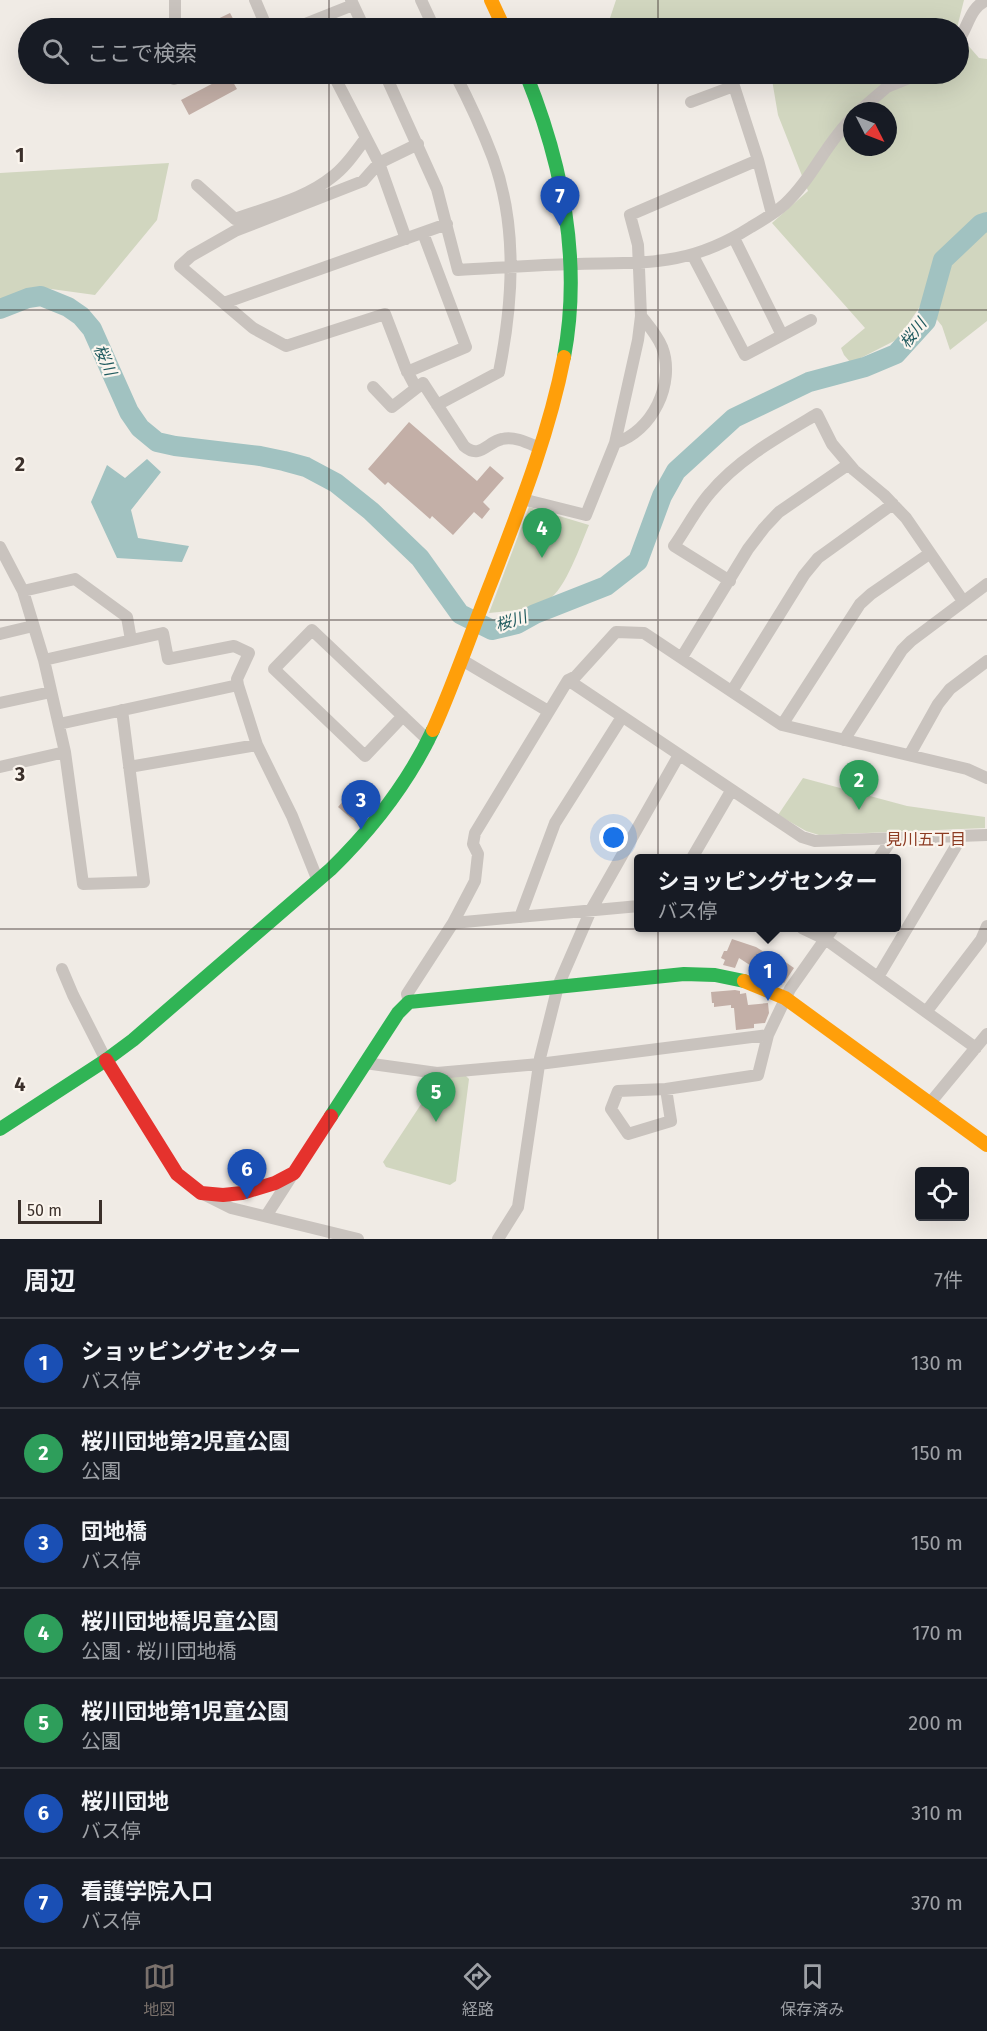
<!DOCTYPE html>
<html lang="ja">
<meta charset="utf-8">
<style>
body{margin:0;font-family:"Fira Sans","Noto Sans JP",sans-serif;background:#242831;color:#f1f3f6}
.controls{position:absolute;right:18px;bottom:18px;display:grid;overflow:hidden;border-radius:6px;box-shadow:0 6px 24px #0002}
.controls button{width:54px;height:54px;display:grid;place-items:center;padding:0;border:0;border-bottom:2px solid #363941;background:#171b24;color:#f1f3f6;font:30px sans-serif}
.compass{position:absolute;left:843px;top:102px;width:54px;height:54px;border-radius:50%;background:#171b24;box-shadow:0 6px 24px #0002;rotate:132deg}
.scale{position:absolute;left:18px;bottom:15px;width:84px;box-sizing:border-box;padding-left:6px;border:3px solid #3b302b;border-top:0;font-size:16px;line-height:21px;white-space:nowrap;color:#3b302b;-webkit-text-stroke:4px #fbf5ee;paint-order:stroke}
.you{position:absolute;left:614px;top:838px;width:21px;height:21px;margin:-15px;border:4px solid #fff;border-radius:50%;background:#1a73e8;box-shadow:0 0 0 9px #1a73e833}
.badge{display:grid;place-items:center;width:39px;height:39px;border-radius:50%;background:#7a716c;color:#fff;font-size:20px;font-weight:700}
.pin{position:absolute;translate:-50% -50px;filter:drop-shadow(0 2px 3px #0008)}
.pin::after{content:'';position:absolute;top:32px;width:21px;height:18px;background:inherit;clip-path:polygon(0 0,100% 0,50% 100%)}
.popup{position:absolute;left:634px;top:854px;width:267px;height:78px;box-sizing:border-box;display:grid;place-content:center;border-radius:6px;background:#171b24;filter:drop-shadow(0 2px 4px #0005);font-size:20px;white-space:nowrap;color:#9ea1a6}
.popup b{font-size:22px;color:#f1f3f6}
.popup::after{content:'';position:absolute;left:50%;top:100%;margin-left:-12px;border:12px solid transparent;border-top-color:#171b24}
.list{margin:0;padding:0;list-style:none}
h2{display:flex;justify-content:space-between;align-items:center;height:78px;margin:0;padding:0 24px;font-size:26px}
h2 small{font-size:20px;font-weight:400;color:#9ea1a6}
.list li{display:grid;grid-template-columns:39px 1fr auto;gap:18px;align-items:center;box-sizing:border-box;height:90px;padding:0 24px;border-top:2px solid #363941}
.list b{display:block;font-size:22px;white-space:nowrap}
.list p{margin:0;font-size:20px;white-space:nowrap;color:#9ea1a6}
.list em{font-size:20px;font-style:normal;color:#9ea1a6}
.icon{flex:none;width:33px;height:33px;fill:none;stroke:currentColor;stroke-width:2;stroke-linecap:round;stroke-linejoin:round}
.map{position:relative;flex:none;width:987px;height:1239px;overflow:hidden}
.search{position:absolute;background:#171b24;box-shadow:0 6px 24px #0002;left:18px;right:18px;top:18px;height:66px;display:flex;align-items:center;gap:15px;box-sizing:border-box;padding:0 21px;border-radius:33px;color:#9ea1a6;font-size:22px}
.sheet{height:708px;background:#171b24}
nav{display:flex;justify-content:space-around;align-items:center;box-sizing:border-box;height:84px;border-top:2px solid #363941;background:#171b24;font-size:16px;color:#9ea1a6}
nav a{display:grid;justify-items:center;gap:3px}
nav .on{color:#7a716c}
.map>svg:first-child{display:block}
.green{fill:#d1d6bf;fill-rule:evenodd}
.water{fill:#a1c2c1}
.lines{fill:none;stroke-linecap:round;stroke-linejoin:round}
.river{stroke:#a1c2c1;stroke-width:20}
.building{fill:#c3afa7}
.street{stroke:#c9c3be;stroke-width:12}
.fast{stroke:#30b455;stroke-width:14}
.slow{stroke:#ff9f0a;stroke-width:14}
.jam{stroke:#e5322d;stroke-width:14}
.grid{fill:none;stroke:#3b302b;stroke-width:1.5;stroke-opacity:0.55}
.labels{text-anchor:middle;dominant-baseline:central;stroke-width:4.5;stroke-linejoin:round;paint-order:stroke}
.water-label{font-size:16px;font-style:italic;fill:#1f5a5e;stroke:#fbf5ee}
.neighbourhood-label{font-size:16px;fill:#8c3b22;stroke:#fbf5ee}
.grid-label{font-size:20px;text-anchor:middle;font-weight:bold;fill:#3b302b;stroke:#fbf5ee;stroke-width:4.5;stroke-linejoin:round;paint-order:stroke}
</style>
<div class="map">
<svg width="987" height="1239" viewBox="0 0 987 1239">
<rect width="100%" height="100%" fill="#f0ebe5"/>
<!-- green -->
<path class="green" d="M616,0H964L957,28H637L609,21Z
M959,35L979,58L987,59V321L950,350L942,326L923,302L898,339L851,363L844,355L841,348L865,328L772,223L808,191L778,115L771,74H958ZM852,111H888V147H852Z
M169,163L157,220L95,295L44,288L0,303V173Z
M529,507L589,525C581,544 565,590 549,599C532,610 508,611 489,613Z
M803,778L907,806L985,817V828L819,835L806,831L778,815Z
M465,1075L469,1079L456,1181L450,1185L386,1167L383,1162L435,1083L441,1078Z"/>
<!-- water -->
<path class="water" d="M147,459L161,472L131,510L138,538L189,546L182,562L117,558L91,502L107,465L125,478Z"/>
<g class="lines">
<!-- river -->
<path class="river" d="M0,309L28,298L41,296L68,307L81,316L92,329L129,412L140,428L157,442L175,446L260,456L284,461L306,467L336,483L371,511L420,558L460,614L492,630L517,624L535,614L606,586L638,561L662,496L676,471L734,418L809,382L865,367L896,354L926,321L943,260L981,224L987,222"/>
</g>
<!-- building -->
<path class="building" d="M230,13L238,28H199Z
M229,75L237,89L189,115L181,100Z
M409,422L477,481L490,466L504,478L483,502L490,509L482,519L474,512L453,535L432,516L430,519L388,482L385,485L368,469Z
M349,794L369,811L358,824L338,807Z
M732,939L756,947L782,963L784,961L794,968L784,983L781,981L779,984L739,958L735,968L723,965L725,960L721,958L724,951H727Z
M735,990L740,991V994L746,993L748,1005L768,1003L769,1013L765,1023L754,1024V1028L736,1030L734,1008H731V1005L714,1007V1003H712L711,992Z"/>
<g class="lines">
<!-- street -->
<path class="street" d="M255,0L267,28
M351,0L364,28
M421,0L434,28
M175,28V0
M295,28L353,5
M958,41C969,26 969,8 987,0
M174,74V79L187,74
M333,74L379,163L406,239
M385,74L437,189L458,270C496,268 534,265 572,264C644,262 687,268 751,227C763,220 775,213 785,204C812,179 826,143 852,118
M691,102L734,86L758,160
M859,111L887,87L919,74
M197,185L235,219C268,207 305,199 332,177C346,167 356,151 366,138
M734,238L782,335
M693,256L745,355L811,320
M224,303L447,224
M407,372L466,347L423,233
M373,387L392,407L423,383L464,446C480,460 487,442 502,439C515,436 528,443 540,448
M416,388L406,369L385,314L286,346L253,328L180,266L191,256L235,231L363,181L379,163L418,144
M437,405L499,372C513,302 518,227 493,158C482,129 469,101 455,74
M615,443C652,432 676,383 662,347C657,335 648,325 641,316
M522,499L586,515L615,443L638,340L641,316L638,245L630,215L758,160L772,214
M0,547L23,591L44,660L65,752L83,884L144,882L122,710
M730,581L674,546C686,529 696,509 710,493C738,459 780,436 817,414L832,444L854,470L884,495L906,518L963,601
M23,591L75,579L127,617L131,640
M0,634L33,626
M682,657L748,549L764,528L779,512L849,464
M44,660L163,633L168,659L234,646L249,653L237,679L238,685L257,745L292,816L318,881
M462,660L548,711
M568,680L802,837L815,841L987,835
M732,691L804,575L818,558L893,504
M0,703L51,692
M403,716L365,756L274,669L312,630L429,741
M59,724L238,685
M782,725L860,604L871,594L929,554
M844,740L902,650L911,641L987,584
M910,754L938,704L950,689L987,661
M0,767L65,752
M129,767L257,745
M692,858L731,791
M879,858L892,839
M520,917L555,823L622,717
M453,923L639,906
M802,928L825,939L976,1048
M62,969L73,995L106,1060
M878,977L962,836
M409,1002L407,994L453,923L475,881L478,854L473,844L475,833L568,680L576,676L616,632L644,633L782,725L967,769L987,778
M926,1012L981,940L987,926
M365,1063L437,1073L539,1064L768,1035
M666,1089L671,1121L628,1134L611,1109L618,1091L666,1089L758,1075L768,1035L790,989L833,928
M930,1103L987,1034
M205,1195L231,1208L358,1239
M266,1216L293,1174
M498,1239L518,1207L540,1058L558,986L591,910L679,755"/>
<!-- fast -->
<path class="fast" d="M526,74C562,163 582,261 564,357
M331,1116L398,1013L409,1002L684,974L715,975L744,981
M0,1129L106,1060L133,1040L331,869C373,828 408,783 433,730"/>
<!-- slow -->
<path class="slow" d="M491,0L504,28
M433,730C455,681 472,630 492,580C520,507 549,434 564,357
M744,981L785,998L987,1145"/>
<!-- jam -->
<path class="jam" d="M106,1060L177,1174L201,1193L223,1195L242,1193L275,1183L294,1173L331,1116"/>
</g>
<!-- grid -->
<path class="grid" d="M329,0V28M658,0V28M329,74V1239M658,74V1239M0,310H987M0,620H987M0,929H987"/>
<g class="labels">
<!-- water labels -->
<g class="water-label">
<text transform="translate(913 333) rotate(-52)">桜川</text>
<text transform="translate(105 360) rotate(66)">桜川</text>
<text transform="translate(511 621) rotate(-18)">桜川</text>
</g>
<!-- neighbourhood labels -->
<g class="neighbourhood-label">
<text x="926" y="839">見川五丁目</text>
</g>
</g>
<g class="grid-label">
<text x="20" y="162">1</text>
<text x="20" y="471">2</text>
<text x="20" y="781">3</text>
<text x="20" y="1091">4</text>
</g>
</svg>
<div class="controls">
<button><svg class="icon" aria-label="locate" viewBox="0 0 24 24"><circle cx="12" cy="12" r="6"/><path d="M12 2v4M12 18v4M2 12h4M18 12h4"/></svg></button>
</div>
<svg class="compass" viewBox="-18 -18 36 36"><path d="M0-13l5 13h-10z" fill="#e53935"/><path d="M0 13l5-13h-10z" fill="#9ea1a6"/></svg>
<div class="scale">50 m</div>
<div class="you"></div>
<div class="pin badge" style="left:768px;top:1001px;background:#1a4fb4">1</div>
<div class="popup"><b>ショッピングセンター</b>バス停</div>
<div class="pin badge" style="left:859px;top:810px;background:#2e9e5b">2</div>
<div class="pin badge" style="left:361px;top:830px;background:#1a4fb4">3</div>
<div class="pin badge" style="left:542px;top:558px;background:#2e9e5b">4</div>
<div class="pin badge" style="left:436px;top:1122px;background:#2e9e5b">5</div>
<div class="pin badge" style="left:247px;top:1199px;background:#1a4fb4">6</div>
<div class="pin badge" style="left:560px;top:226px;background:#1a4fb4">7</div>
<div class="search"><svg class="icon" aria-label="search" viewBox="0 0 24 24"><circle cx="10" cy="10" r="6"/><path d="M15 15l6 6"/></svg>ここで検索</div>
</div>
<section class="sheet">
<h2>周辺<small>7件</small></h2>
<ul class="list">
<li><span class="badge" style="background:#1a4fb4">1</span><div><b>ショッピングセンター</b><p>バス停</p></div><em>130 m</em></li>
<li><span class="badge" style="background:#2e9e5b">2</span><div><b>桜川団地第2児童公園</b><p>公園</p></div><em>150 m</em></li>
<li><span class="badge" style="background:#1a4fb4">3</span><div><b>団地橋</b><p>バス停</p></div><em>150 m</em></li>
<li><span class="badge" style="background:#2e9e5b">4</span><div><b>桜川団地橋児童公園</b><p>公園 · 桜川団地橋</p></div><em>170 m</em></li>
<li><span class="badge" style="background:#2e9e5b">5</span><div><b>桜川団地第1児童公園</b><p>公園</p></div><em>200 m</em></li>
<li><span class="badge" style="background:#1a4fb4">6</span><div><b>桜川団地</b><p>バス停</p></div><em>310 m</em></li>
<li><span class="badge" style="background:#1a4fb4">7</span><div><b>看護学院入口</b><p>バス停</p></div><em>370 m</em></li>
</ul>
</section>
<nav>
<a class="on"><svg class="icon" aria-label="map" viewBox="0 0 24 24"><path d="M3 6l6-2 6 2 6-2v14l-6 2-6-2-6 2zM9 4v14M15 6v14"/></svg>地図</a>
<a><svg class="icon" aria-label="directions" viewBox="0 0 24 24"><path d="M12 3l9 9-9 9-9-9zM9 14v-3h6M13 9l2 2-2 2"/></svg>経路</a>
<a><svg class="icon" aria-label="saved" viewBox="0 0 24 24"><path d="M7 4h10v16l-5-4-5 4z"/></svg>保存済み</a>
</nav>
